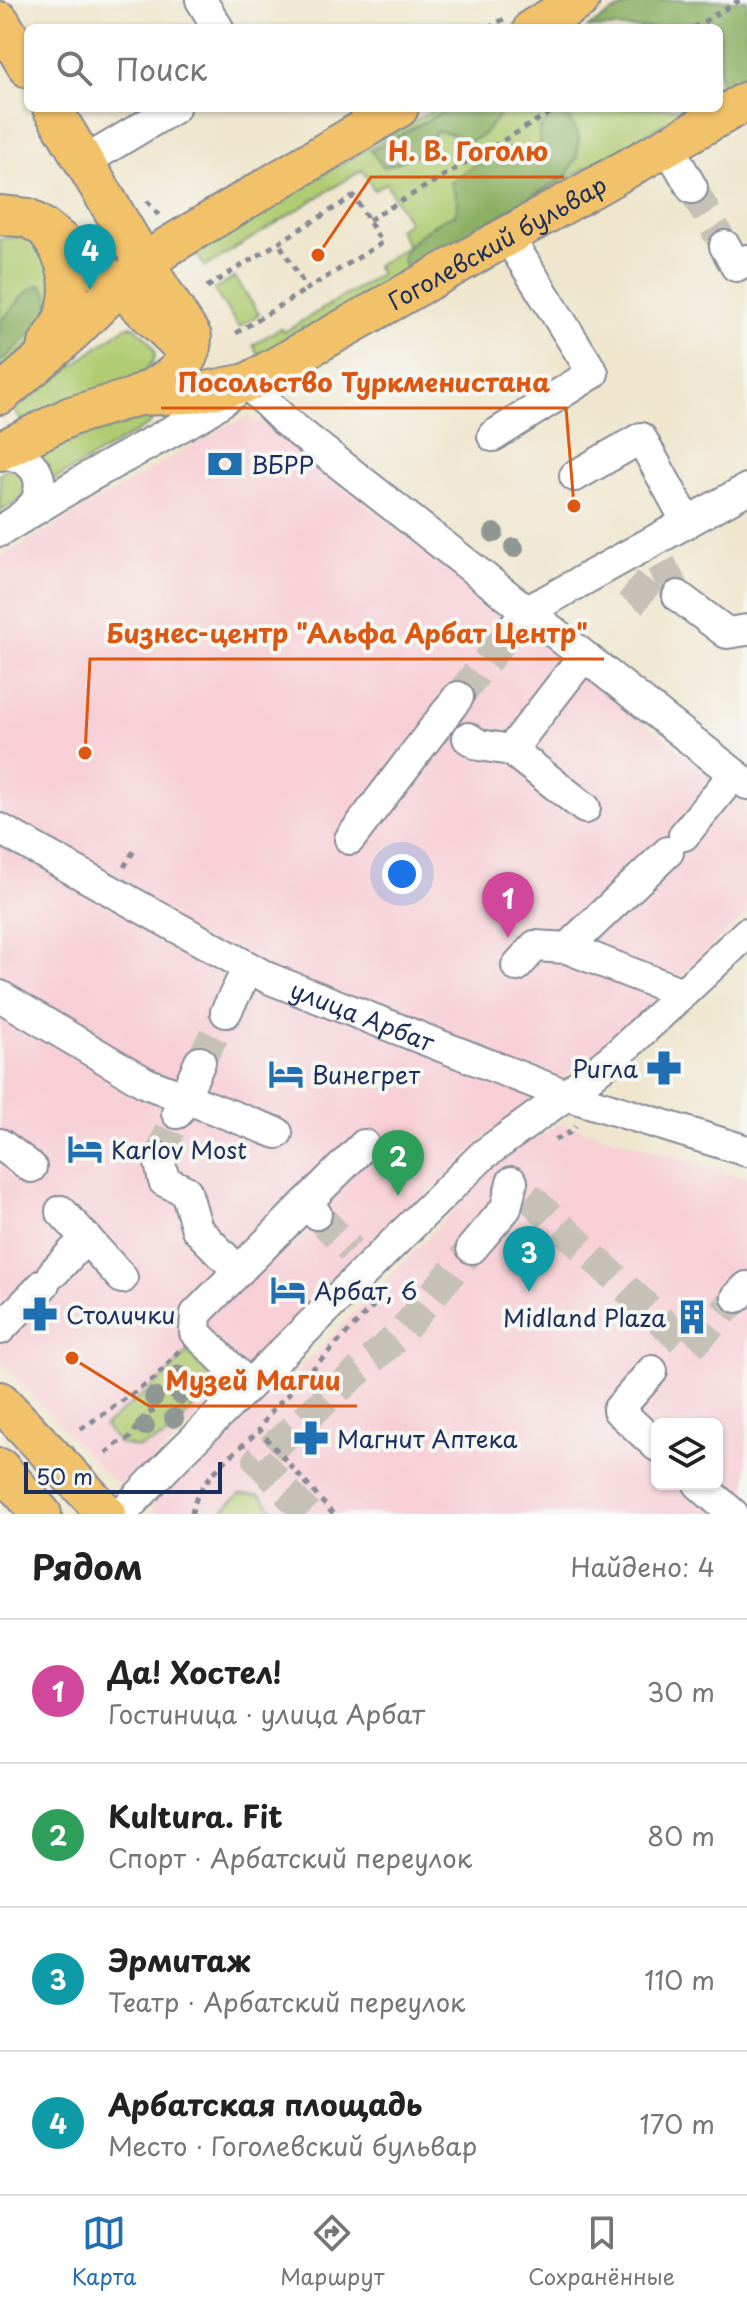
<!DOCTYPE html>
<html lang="ru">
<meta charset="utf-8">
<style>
body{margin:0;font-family:"Playpen Sans",sans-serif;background:#f6f6f6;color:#222}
.controls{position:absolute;right:24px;bottom:24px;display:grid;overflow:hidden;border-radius:12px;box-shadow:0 2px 6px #0004}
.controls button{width:72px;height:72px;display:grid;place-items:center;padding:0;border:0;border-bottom:2px solid #e0e0e0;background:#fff;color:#222;font:40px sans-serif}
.scale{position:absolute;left:24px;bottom:20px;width:198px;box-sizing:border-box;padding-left:8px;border:4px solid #1b2f5e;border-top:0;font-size:22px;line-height:28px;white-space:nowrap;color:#1b2f5e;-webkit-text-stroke:6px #f6f6f2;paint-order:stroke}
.you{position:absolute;left:402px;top:874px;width:28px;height:28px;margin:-20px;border:6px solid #fff;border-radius:50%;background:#1a73e8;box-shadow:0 0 0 12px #1a73e833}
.badge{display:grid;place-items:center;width:52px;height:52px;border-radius:50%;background:#1f6fb2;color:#fff;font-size:26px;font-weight:700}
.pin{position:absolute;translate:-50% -66px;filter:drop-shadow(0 2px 4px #0008)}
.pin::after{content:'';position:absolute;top:42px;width:28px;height:24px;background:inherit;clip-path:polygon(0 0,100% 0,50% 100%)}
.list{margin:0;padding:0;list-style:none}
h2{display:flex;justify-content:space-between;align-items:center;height:104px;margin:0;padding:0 32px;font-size:34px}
h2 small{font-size:26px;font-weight:400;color:#767676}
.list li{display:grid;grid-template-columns:52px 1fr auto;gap:24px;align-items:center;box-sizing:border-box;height:144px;padding:0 32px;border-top:2px solid #e0e0e0}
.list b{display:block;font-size:30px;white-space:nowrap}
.list p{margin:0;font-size:26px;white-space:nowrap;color:#767676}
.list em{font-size:26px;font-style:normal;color:#767676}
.icon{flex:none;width:44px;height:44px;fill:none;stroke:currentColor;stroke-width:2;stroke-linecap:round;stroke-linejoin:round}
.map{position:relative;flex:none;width:747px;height:1514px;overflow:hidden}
.search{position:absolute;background:#fff;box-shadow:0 2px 6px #0004;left:24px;right:24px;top:24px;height:88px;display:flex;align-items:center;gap:20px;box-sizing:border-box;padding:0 28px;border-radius:12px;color:#767676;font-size:30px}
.sheet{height:680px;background:#fff}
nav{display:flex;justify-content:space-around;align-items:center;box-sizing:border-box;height:112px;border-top:2px solid #e0e0e0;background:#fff;font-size:22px;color:#767676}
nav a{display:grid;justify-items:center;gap:4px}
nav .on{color:#1f6fb2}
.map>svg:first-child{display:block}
.built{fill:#f7cfd5;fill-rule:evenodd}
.green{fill:#b0cc72;stroke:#667e68;stroke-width:2}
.forest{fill:#8cb064;stroke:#547061;stroke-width:2}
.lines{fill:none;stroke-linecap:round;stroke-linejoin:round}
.minor-tunnel{stroke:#c5c1b7;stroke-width:30;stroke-dasharray:30 15;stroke-linecap:butt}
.minor-casing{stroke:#858a96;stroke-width:34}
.major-casing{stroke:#858a96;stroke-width:42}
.path{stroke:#858a96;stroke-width:5;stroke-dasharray:6 6;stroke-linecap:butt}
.minor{stroke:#fff;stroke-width:30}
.major{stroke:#f2c26a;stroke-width:38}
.tree{fill:#8f9793}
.labels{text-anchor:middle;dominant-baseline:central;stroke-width:8;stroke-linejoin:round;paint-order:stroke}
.street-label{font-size:24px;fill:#1b2f5e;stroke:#f6f6f2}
.poi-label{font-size:24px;fill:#1b2f5e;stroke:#f6f6f2;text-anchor:start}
.leader{fill:none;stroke:#de5710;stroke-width:3}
.callout-dot{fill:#de5710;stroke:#f6f6f2;stroke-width:3}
.callout-label{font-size:26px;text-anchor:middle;font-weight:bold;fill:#de5710;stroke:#f6f6f2;stroke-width:8;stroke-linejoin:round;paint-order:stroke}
</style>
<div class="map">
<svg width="747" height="1514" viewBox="0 0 747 1514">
<rect width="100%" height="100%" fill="#f6f6f2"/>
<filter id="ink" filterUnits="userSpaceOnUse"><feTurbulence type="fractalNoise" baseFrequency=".0125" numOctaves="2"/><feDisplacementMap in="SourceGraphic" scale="16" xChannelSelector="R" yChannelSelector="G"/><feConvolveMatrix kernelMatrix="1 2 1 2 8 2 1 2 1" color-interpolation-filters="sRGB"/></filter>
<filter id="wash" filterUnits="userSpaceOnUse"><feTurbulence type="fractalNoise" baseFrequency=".006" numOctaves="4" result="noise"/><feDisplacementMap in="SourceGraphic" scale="32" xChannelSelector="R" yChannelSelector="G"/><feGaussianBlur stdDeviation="1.8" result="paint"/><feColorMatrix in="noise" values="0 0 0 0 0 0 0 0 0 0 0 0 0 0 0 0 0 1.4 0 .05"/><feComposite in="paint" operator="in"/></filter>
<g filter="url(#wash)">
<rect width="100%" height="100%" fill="#efe6cd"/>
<!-- built -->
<path class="built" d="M245,419L256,421L268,427L747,804V913L606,1047L571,1071L493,1130L134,1480L122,1482L113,1481L103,1472L0,1361V558L226,426Z
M561,1123L747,1178V1514H154L153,1506L155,1496L223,1429L270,1399L461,1203L465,1190L505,1156ZM657,1424H717V1484H657Z"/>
<!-- green -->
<path class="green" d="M437,108H691L419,263L265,365L253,345L280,328L284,332L380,274L376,266L408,246L398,229L409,222L386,183L374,190L362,170L205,267L194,250Z
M23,236L37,241L59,289L31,343L0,370V239Z
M235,277L259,314L239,327L214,290Z
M134,326C162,350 163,362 130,381L22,421L14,410L117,333L126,327Z
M147,418L151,421L150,424L50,482L38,455C73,438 110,428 147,418Z
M8,468H16L27,478L22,499L0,511V473Z
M195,1343L226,1374L164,1438L137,1448L118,1443L104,1426L166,1376Z
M240,1494L260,1495L278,1514H218Z"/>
<!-- forest -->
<path class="forest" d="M641,0H747V73L719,89V28H588L611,13Z
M449,108H518L502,112L483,135L469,142L449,133L436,131L421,154C407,156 398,165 383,167L371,151Z
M554,114L569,118L579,137L577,157L566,176L446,248L428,255L406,270C405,267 402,259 403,256C405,242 442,217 455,215L458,203L451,183C465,170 492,153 510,148L525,162L540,159L539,130Z
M41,285C49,292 52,305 46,314C38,327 12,352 0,362V321C14,310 23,289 41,285Z"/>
</g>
<g filter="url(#ink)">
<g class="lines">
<!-- minor-tunnel -->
<path class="minor-tunnel" d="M692,188L725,246
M661,564L678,596
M628,583L662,609
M458,697L511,630
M200,1062L226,1012
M159,1158L177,1113
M528,1196L690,1348L737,1297
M316,1214L351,1250
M307,1514L258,1460L398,1336L472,1248"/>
<!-- minor casing -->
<g class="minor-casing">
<g id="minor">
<path d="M201,0L218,28"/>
<path d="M668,146L692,188"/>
<path d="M84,162L174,108"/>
<path d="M725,246L736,266L747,260"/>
<path d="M493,436L593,373L508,237"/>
<path d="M0,454C24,453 46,470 38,496C36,505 28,511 21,517"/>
<path d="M575,476L641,438L687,522"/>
<path d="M0,531L90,476L205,413L247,383L285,421L747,784"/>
<path d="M678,596L727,633L747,630"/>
<path d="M511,630L526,612L747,489"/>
<path d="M583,657L511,750L585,808"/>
<path d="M468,738L479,745L511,750"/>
<path id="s1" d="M0,829L268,978L566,1095L747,1151"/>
<path d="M684,835L734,774"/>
<path d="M350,839L458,697"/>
<path d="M567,948L668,852"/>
<path d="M517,966L535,946L567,948L682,993"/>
<path d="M0,996L146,1083L277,1133"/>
<path d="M226,1012L248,968"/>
<path d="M177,1113L200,1062"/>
<path d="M0,1144L31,1167"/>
<path d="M159,1158L164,1181L186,1191L197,1229L238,1271"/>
<path d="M305,1204L364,1145"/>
<path d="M61,1211L86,1238"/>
<path d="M472,1248L506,1208L512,1182"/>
<path d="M54,1272L86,1238L122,1278"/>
<path d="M737,1297L747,1287"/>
<path d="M0,1329L44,1284"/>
<path d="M652,1371L618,1410L657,1446"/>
<path d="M248,1385L195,1332L196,1314L305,1204L316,1214"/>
<path d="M699,1484L733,1514"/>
<path d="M121,1514L176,1457L483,1155L566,1095L620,1052L747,933"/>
</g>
</g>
<!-- major casing -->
<g class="major-casing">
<g id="major">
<path d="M0,21L28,68"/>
<path d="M533,28L580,0"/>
<path d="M52,108L145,264L192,337C192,368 164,382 140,394"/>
<path d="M0,215L28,218L44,228L119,286L177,341"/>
<path d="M48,344C75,308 76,272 50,235"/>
<path d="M0,395L60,344L119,286L167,247L399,108"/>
<path id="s2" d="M0,451L71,416L138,396L190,394L247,383L747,101"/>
<path d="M0,1401L107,1514"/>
<path d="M0,1468L42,1514"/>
</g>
</g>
<!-- path -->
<path class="path" d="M488,28L504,19
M693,28L740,0
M147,201L161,218
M369,220L558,108
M207,287L354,196L382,243L307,289L279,243
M236,333L307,289
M124,867L135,849
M555,1140L569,1133L576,1126
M81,1429L155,1378L179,1351
M106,1453L118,1443L130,1438L143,1418L155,1409
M192,1514C195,1481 236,1453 259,1430
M333,1514L259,1430L268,1415L374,1305"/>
<!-- minor -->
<use href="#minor" class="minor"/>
<!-- major -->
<use href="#major" class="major"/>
</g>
<!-- trees -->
<g class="tree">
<circle cx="494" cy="533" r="10"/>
<circle cx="514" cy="548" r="10"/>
<circle cx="179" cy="1375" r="10"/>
<circle cx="180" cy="1395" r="10"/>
<circle cx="154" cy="1397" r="10"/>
<circle cx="174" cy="1418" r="10"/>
<circle cx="145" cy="1426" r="10"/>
</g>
</g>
<!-- icons -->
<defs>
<g id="bank-bare" transform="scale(2.76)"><path d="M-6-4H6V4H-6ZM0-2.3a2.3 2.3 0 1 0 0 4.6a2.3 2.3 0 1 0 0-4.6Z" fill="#1f6fb2" stroke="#f6f6f2" stroke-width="2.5" paint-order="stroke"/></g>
<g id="pharmacy-bare" transform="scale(2.76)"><path d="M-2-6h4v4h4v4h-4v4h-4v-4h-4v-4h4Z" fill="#1f6fb2" stroke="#f6f6f2" stroke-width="2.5" paint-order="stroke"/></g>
<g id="hotel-bare" transform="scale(2.76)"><path d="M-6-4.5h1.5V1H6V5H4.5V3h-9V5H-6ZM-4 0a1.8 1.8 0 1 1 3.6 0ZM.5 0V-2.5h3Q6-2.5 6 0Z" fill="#1f6fb2" stroke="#f6f6f2" stroke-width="2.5" paint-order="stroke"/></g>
<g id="building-bare" transform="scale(2.76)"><path d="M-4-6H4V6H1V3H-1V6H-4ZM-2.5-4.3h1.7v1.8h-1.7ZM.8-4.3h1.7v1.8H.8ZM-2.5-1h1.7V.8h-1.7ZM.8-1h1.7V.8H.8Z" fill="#1f6fb2" stroke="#f6f6f2" stroke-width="2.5" paint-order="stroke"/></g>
</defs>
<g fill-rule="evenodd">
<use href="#bank-bare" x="225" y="464"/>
<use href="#pharmacy-bare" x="664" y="1068"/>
<use href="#hotel-bare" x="286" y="1074"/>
<use href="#hotel-bare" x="85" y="1149"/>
<use href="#hotel-bare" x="288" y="1290"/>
<use href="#pharmacy-bare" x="40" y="1314"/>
<use href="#building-bare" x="692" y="1317"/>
<use href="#pharmacy-bare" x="311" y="1438"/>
</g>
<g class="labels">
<!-- street labels -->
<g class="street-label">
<text stroke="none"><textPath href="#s2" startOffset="546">Гоголевский бульвар</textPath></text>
<text stroke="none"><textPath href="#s1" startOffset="408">улица Арбат</textPath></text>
</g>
<!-- poi labels -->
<g class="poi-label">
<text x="251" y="464">ВБРР</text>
<text x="638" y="1068" text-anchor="end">Ригла</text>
<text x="312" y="1074">Винегрет</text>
<text x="111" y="1149">Karlov Most</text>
<text x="314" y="1290">Арбат, 6</text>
<text x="66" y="1314">Столички</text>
<text x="666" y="1317" text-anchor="end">Midland Plaza</text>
<text x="337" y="1438">Магнит Аптека</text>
</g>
</g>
<!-- callouts -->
<path class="leader" d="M318 255L371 177H564M574 506L566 408H161M85 753L90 659H604M72 1358L149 1406H357"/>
<g class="callout-dot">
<circle cx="318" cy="255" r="8"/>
<circle cx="574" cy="506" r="8"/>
<circle cx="85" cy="753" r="8"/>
<circle cx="72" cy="1358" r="8"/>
</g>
<g class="callout-label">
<text x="468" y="161">Н. В. Гоголю</text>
<text x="364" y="392">Посольство Туркменистана</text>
<text x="347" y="643">Бизнес-центр "Альфа Арбат Центр"</text>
<text x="253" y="1390">Музей Магии</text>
</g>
</svg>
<div class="controls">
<button><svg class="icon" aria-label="layers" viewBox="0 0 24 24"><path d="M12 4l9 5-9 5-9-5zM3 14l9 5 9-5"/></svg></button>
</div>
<div class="scale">50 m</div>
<div class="you"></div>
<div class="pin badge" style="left:508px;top:938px;background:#d1479c">1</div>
<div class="pin badge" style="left:398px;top:1196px;background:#2e9e5b">2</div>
<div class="pin badge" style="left:529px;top:1292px;background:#0f9aa8">3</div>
<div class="pin badge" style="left:90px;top:290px;background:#0f9aa8">4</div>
<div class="search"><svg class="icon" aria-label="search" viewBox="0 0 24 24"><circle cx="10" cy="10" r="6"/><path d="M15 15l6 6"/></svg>Поиск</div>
</div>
<section class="sheet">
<h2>Рядом<small>Найдено: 4</small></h2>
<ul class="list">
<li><span class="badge" style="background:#d1479c">1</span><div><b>Да! Хостел!</b><p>Гостиница · улица Арбат</p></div><em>30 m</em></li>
<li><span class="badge" style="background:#2e9e5b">2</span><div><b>Kultura. Fit</b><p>Спорт · Арбатский переулок</p></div><em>80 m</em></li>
<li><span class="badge" style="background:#0f9aa8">3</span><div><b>Эрмитаж</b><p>Театр · Арбатский переулок</p></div><em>110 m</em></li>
<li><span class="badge" style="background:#0f9aa8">4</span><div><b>Арбатская площадь</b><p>Место · Гоголевский бульвар</p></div><em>170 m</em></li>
</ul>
</section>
<nav>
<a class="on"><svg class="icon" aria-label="map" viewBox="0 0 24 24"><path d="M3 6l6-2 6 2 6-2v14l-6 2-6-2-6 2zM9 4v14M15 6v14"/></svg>Карта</a>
<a><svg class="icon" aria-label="directions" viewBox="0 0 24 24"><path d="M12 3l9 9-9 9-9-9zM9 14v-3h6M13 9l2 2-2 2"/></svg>Маршрут</a>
<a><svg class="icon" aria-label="saved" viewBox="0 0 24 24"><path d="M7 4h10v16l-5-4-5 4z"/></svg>Сохранённые</a>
</nav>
